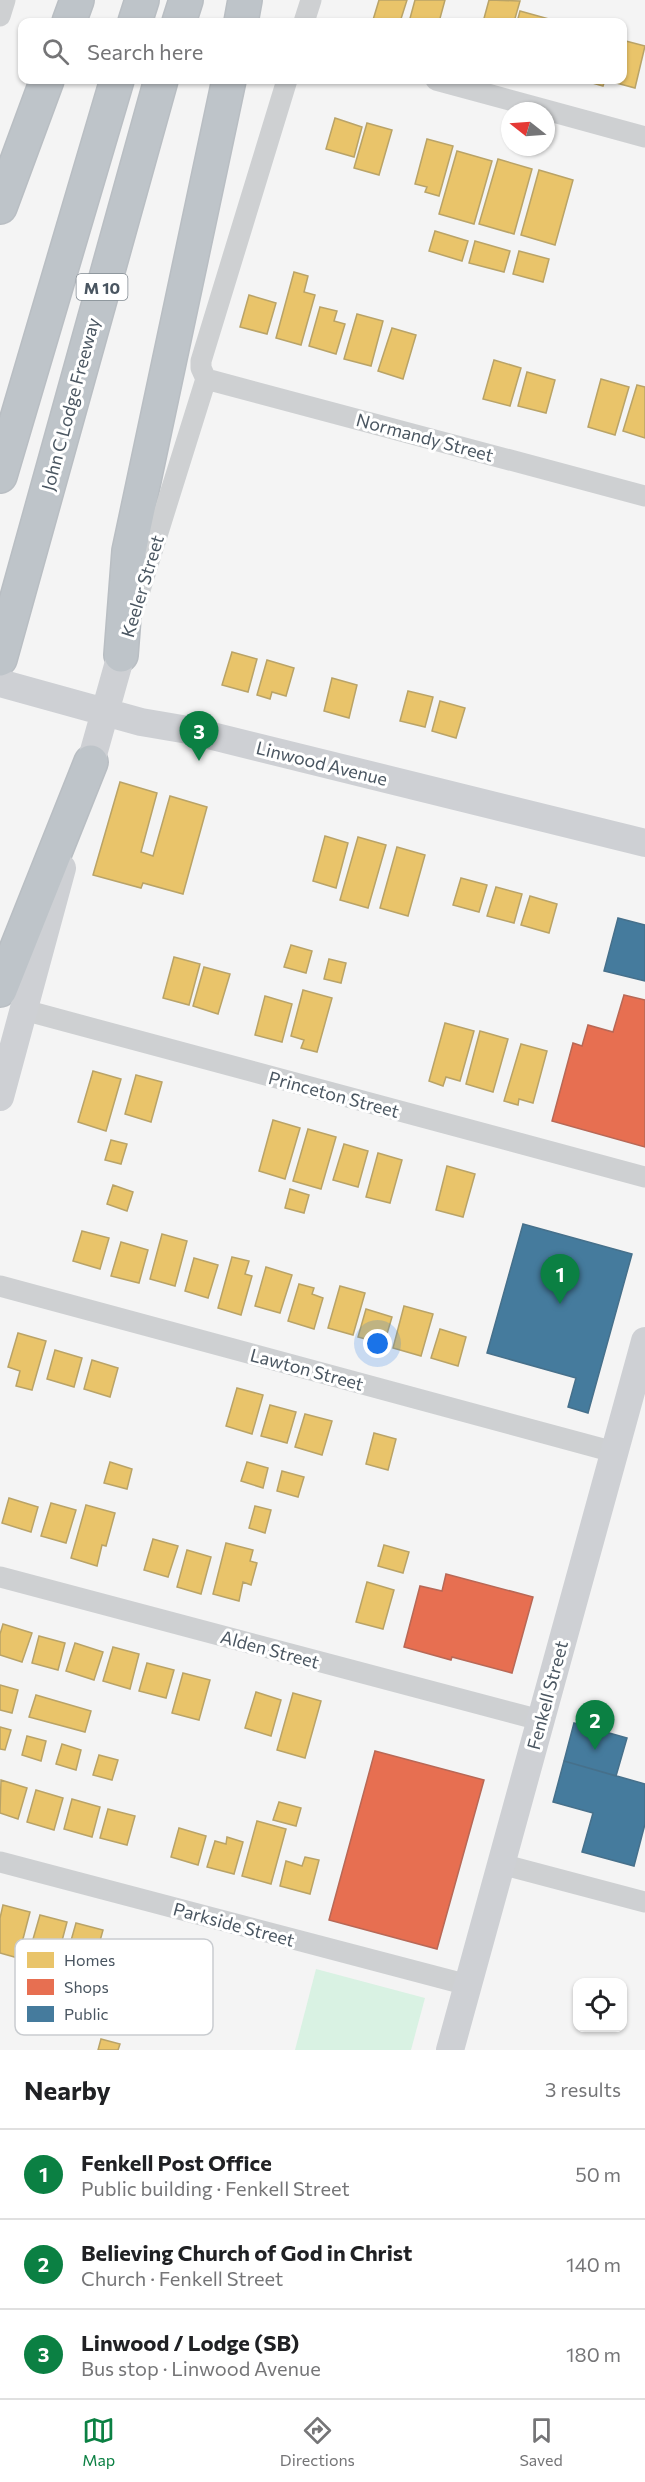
<!DOCTYPE html>
<meta charset="utf-8">
<style>
body{margin:0;font-family:Commissioner,sans-serif;background:#f2f2f2;color:#202124}
.controls{position:absolute;right:18px;bottom:18px;display:grid;overflow:hidden;border-radius:12px;box-shadow:0 2px 4px #0004}
.controls button{width:54px;height:54px;display:grid;place-items:center;padding:0;border:0;border-bottom:2px solid #e0e0e0;background:#fff;color:#202124;font:30px sans-serif}
.compass{position:absolute;left:501px;top:102px;width:54px;height:54px;border-radius:50%;background:#fff;box-shadow:0 2px 4px #0004;rotate:287deg}
.you{position:absolute;left:378px;top:1344px;width:21px;height:21px;margin:-15px;border:4px solid #fff;border-radius:50%;background:#1a73e8;box-shadow:0 0 0 9px #1a73e833}
.badge{display:grid;place-items:center;width:39px;height:39px;border-radius:50%;background:#0b8043;color:#fff;font-size:20px;font-weight:700}
.pin{position:absolute;translate:-50% -50px;filter:drop-shadow(0 2px 3px #0008)}
.pin::after{content:'';position:absolute;top:32px;width:21px;height:18px;background:inherit;clip-path:polygon(0 0,100% 0,50% 100%)}
.list{margin:0;padding:0;list-style:none}
h2{display:flex;justify-content:space-between;align-items:center;height:78px;margin:0;padding:0 24px;font-size:26px}
h2 small{font-size:20px;font-weight:400;color:#757577}
.list li{display:grid;grid-template-columns:39px 1fr auto;gap:18px;align-items:center;box-sizing:border-box;height:90px;padding:0 24px;border-top:2px solid #e0e0e0}
.list b{display:block;font-size:22px;white-space:nowrap}
.list p{margin:0;font-size:20px;white-space:nowrap;color:#757577}
.list em{font-size:20px;font-style:normal;color:#757577}
.icon{flex:none;width:33px;height:33px;fill:none;stroke:currentColor;stroke-width:2;stroke-linecap:round;stroke-linejoin:round}
.map{position:relative;flex:none;width:645px;height:2050px;overflow:hidden}
.search{position:absolute;background:#fff;box-shadow:0 2px 4px #0004;left:18px;right:18px;top:18px;height:66px;display:flex;align-items:center;gap:15px;box-sizing:border-box;padding:0 21px;border-radius:12px;color:#757577;font-size:22px}
.sheet{height:348px;background:#fff}
nav{display:flex;justify-content:space-around;align-items:center;box-sizing:border-box;height:84px;border-top:2px solid #e0e0e0;background:#fff;font-size:16px;color:#757577}
nav a{display:grid;justify-items:center;gap:3px}
nav .on{color:#0b8043}
.map>svg:first-child{display:block}
.green{fill:#d9f2e3}
.homes{fill:#e9c46a;stroke:#b9a367;stroke-width:1.5}
.shops{fill:#e76f51;stroke:#b86856;stroke-width:1.5}
.public{fill:#457b9d;stroke:#46708b;stroke-width:1.5}
.lines{fill:none;stroke-linecap:round;stroke-linejoin:round}
.highway-casing{stroke:#b9bec3;stroke-width:36}
.street{stroke:#ced0d2;stroke-width:21}
.secondary{stroke:#ced0d4;stroke-width:28}
.highway{stroke:#bec4c9;stroke-width:33}
.labels{text-anchor:middle;dominant-baseline:central;stroke-width:6;stroke-linejoin:round;paint-order:stroke}
.shield{fill:#fff;stroke:#808990;stroke-width:1.5}
.shield-label{font-size:16px;font-weight:bold;fill:#4a5661}
.street-label{font-size:18px;fill:#4a5661;stroke:#fff}
.key{fill:#fff;stroke:#c9ccd0;stroke-width:1.5}
.key-label{font-size:16px;fill:#4a5661}
</style>
<div class="map">
<svg width="645" height="2050" viewBox="0 0 645 2050">
<rect width="100%" height="100%" fill="#f4f4f4"/>
<!-- green -->
<path class="green" d="M316,1969L425,1998L411,2050H295Z"/>
<!-- homes -->
<path class="homes" d="M379,0H407L400,22H381L373,20Z
M415,0H445L439,22H409Z
M489,0L520,1L514,22H483Z
M520,11L549,19L548,22H517Z
M622,40L645,46L635,88L609,81L622,80Z
M582,80H605L603,86Z
M335,118L362,127L354,157L326,149Z
M367,123L392,130L379,175L354,168Z
M427,139L453,146L439,196L425,192L427,187L415,184Z
M457,151L492,161L474,224L439,214Z
M498,159L532,169L514,234L479,224Z
M539,170L573,180L555,245L521,235Z
M435,231L468,241L462,261L429,251Z
M475,241L510,251L504,272L469,263Z
M519,251L549,259L543,282L513,274Z
M294,272L308,276L304,292L315,295L301,345L276,338Z
M249,295L276,303L267,334L240,327Z
M320,307L337,311L334,321L345,324L336,354L309,346Z
M357,314L383,321L371,366L344,359Z
M392,328L416,335L403,379L378,371Z
M494,360L521,368L510,406L483,399Z
M527,372L555,380L546,413L518,406Z
M601,379L629,387L615,435L588,427Z
M637,385L645,387V438L623,431Z
M232,652L257,659L248,692L222,685Z
M267,660L294,668L286,696L272,692L270,699L257,695Z
M332,678L357,685L349,718L324,711Z
M408,691L433,697L425,727L400,721Z
M440,701L465,708L456,738L432,731Z
M120,782L157,793L141,852L153,856L170,796L207,807L183,894L143,883L141,888L93,875Z
M325,836L348,843L336,888L313,881Z
M358,837L386,845L368,908L340,900Z
M397,847L425,855L408,916L380,908Z
M461,878L487,885L479,912L453,905Z
M496,887L522,894L514,923L487,916Z
M530,896L557,904L549,933L521,925Z
M291,945L312,951L306,973L284,967Z
M174,957L200,964L189,1005L163,998Z
M329,959L346,963L341,983L324,979Z
M204,967L230,974L218,1014L193,1006Z
M303,990L332,998L317,1052L301,1048L304,1040L291,1036Z
M265,996L292,1004L282,1042L255,1035Z
M445,1023L474,1031L460,1081L446,1077L443,1086L429,1081Z
M480,1031L508,1039L493,1092L466,1084Z
M521,1044L547,1051L533,1103L519,1099L518,1105L504,1101Z
M93,1071L121,1079L106,1131L78,1122Z
M136,1075L162,1082L151,1122L125,1114Z
M273,1120L300,1128L285,1179L259,1171Z
M308,1129L336,1137L321,1189L293,1181Z
M111,1140L127,1144L121,1164L105,1160Z
M344,1144L368,1151L358,1187L333,1180Z
M378,1153L402,1160L390,1203L366,1197Z
M447,1166L475,1174L463,1217L436,1210Z
M113,1185L133,1192L127,1211L107,1204Z
M290,1189L309,1195L304,1213L285,1208Z
M82,1231L109,1238L100,1269L73,1261Z
M162,1234L187,1241L175,1286L150,1279Z
M121,1242L148,1250L139,1283L111,1276Z
M232,1257L249,1261L245,1274L252,1276L241,1315L218,1308Z
M194,1258L218,1265L208,1298L185,1291Z
M266,1267L292,1275L280,1313L255,1306Z
M299,1284L314,1288L312,1294L323,1298L314,1329L288,1321Z
M340,1286L365,1293L353,1335L328,1328Z
M404,1306L433,1314L421,1356L393,1348Z
M366,1309L392,1317L384,1344L358,1337Z
M440,1329L466,1337L458,1366L431,1358Z
M18,1333L46,1341L32,1390L16,1386L20,1371L8,1367Z
M55,1350L82,1358L74,1387L47,1379Z
M92,1360L118,1368L110,1397L84,1389Z
M237,1388L263,1395L252,1434L226,1426Z
M270,1405L296,1412L287,1443L261,1436Z
M305,1414L332,1421L322,1455L295,1447Z
M374,1433L396,1439L388,1470L366,1464Z
M110,1462L132,1469L127,1489L104,1483Z
M247,1462L268,1468L263,1488L241,1481Z
M282,1471L304,1477L298,1497L277,1491Z
M9,1498L38,1507L31,1532L2,1523Z
M51,1503L76,1510L66,1543L41,1536Z
M86,1505L115,1513L106,1546L102,1545L97,1566L71,1558Z
M255,1506L271,1510L265,1533L249,1528Z
M153,1539L178,1546L168,1577L144,1570Z
M226,1543L253,1550L250,1561L257,1563L251,1585L243,1582L239,1601L213,1594Z
M384,1545L409,1552L403,1573L378,1566Z
M187,1550L211,1557L201,1594L177,1587Z
M367,1582L394,1590L383,1629L356,1622Z
M3,1624L32,1633L22,1662L0,1655V1634Z
M39,1636L65,1643L58,1670L32,1663Z
M75,1643L103,1652L94,1680L66,1671Z
M113,1647L139,1654L130,1689L103,1681Z
M147,1663L174,1670L166,1698L139,1691Z
M183,1673L210,1680L199,1720L172,1713Z
M0,1685L18,1690L12,1713L0,1710Z
M256,1692L281,1700L271,1736L245,1728Z
M293,1693L321,1701L305,1758L277,1750Z
M36,1695L91,1711L85,1732L29,1717Z
M0,1727L11,1730L5,1750L0,1749Z
M27,1736L46,1741L41,1761L22,1755Z
M62,1744L81,1750L76,1770L56,1764Z
M99,1755L118,1760L112,1780L93,1775Z
M1,1780L27,1788L18,1819L0,1813Z
M36,1790L63,1798L54,1830L27,1822Z
M72,1799L100,1807L92,1837L64,1829Z
M279,1802L301,1808L296,1826L273,1820Z
M108,1809L135,1816L127,1845L100,1838Z
M257,1821L286,1829L271,1884L242,1876Z
M179,1828L206,1836L198,1865L171,1857Z
M227,1837L243,1842L234,1874L207,1867L215,1841L226,1844Z
M305,1857L319,1860L310,1894L280,1886L286,1861L302,1866Z
M3,1905L30,1912L18,1958L0,1953V1918Z
M40,1915L67,1922L55,1967L27,1960Z
M76,1923L103,1930L90,1977L63,1969Z
M101,2039L120,2044L118,2050H98Z"/>
<!-- shops -->
<path class="shops" d="M624,995L645,1000V1147L552,1121L573,1043L582,1046L588,1025L613,1032Z
M446,1574L533,1597L512,1673L452,1657L451,1660L404,1647L420,1586L442,1591Z
M375,1751L484,1780L437,1949L329,1920Z"/>
<!-- public -->
<path class="public" d="M618,918L645,925V981L604,971Z
M523,1224L632,1254L588,1413L568,1407L576,1378L487,1353Z
M574,1723L627,1738L616,1776L564,1761Z
M564,1761L645,1784V1824L634,1866L582,1852L593,1813L553,1802Z"/>
<g class="lines">
<!-- highway casing -->
<g class="highway-casing">
<path id="highway" d="M69,22L77,0
M135,22L142,0
M179,22L186,0
M241,22L245,0
M0,207L47,80
M0,476L117,80
M121,655L129,551L229,80
M0,659L161,80
M0,990L91,762"/>
</g>
<!-- street -->
<path class="street" d="M0,16L5,0
M304,22L311,0
M436,80L645,137
M206,379L645,496
M135,606L206,379L201,368V361L287,80
M24,1010L645,1177
M0,1286L614,1452
M0,1577L540,1720
M0,1862L468,1985
M501,1864L645,1902"/>
<!-- secondary -->
<path class="secondary" d="M0,683L141,722L188,730L645,843
M85,783L121,655
M0,1097L62,868
M450,2050L645,1341"/>
<!-- highway -->
<use href="#highway" class="highway"/>
</g>
<g class="labels">
<!-- shield labels -->
<rect class="shield" x="76.5" y="274" width="51" height="26" rx="4.5"/>
<g class="shield-label">
<text x="102" y="287">M 10</text>
</g>
<!-- street labels -->
<g class="street-label">
<text transform="translate(70 404) rotate(-75)">John C Lodge Freeway</text>
<text transform="translate(425 437) rotate(15)">Normandy Street</text>
<text transform="translate(142 586) rotate(-73)">Keeler Street</text>
<text transform="translate(322 763) rotate(14)">Linwood Avenue</text>
<text transform="translate(334 1094) rotate(15)">Princeton Street</text>
<text transform="translate(307 1369) rotate(15)">Lawton Street</text>
<text transform="translate(270 1649) rotate(15)">Alden Street</text>
<text transform="translate(547 1695) rotate(-75)">Fenkell Street</text>
<text transform="translate(234 1924) rotate(15)">Parkside Street</text>
</g>
</g>
<!-- legend -->
<rect x="15" y="1939" width="198" height="96" rx="9" class="key"/>
<rect x="27" y="1952" width="27" height="16" fill="#e9c46a"/>
<rect x="27" y="1979" width="27" height="16" fill="#e76f51"/>
<rect x="27" y="2006" width="27" height="16" fill="#457b9d"/>
<g class="key-label">
<text x="64" y="1966">Homes</text>
<text x="64" y="1993">Shops</text>
<text x="64" y="2020">Public</text>
</g>
</svg>
<div class="controls">
<button><svg class="icon" aria-label="locate" viewBox="0 0 24 24"><circle cx="12" cy="12" r="6"/><path d="M12 2v4M12 18v4M2 12h4M18 12h4"/></svg></button>
</div>
<svg class="compass" viewBox="-18 -18 36 36"><path d="M0-13l5 13h-10z" fill="#e53935"/><path d="M0 13l5-13h-10z" fill="#757577"/></svg>
<div class="you"></div>
<div class="pin badge" style="left:560px;top:1304px">1</div>
<div class="pin badge" style="left:595px;top:1750px">2</div>
<div class="pin badge" style="left:199px;top:761px">3</div>
<div class="search"><svg class="icon" aria-label="search" viewBox="0 0 24 24"><circle cx="10" cy="10" r="6"/><path d="M15 15l6 6"/></svg>Search here</div>
</div>
<section class="sheet">
<h2>Nearby<small>3 results</small></h2>
<ul class="list">
<li><span class="badge">1</span><div><b>Fenkell Post Office</b><p>Public building · Fenkell Street</p></div><em>50 m</em></li>
<li><span class="badge">2</span><div><b>Believing Church of God in Christ</b><p>Church · Fenkell Street</p></div><em>140 m</em></li>
<li><span class="badge">3</span><div><b>Linwood / Lodge (SB)</b><p>Bus stop · Linwood Avenue</p></div><em>180 m</em></li>
</ul>
</section>
<nav>
<a class="on"><svg class="icon" aria-label="map" viewBox="0 0 24 24"><path d="M3 6l6-2 6 2 6-2v14l-6 2-6-2-6 2zM9 4v14M15 6v14"/></svg>Map</a>
<a><svg class="icon" aria-label="directions" viewBox="0 0 24 24"><path d="M12 3l9 9-9 9-9-9zM9 14v-3h6M13 9l2 2-2 2"/></svg>Directions</a>
<a><svg class="icon" aria-label="saved" viewBox="0 0 24 24"><path d="M7 4h10v16l-5-4-5 4z"/></svg>Saved</a>
</nav>
